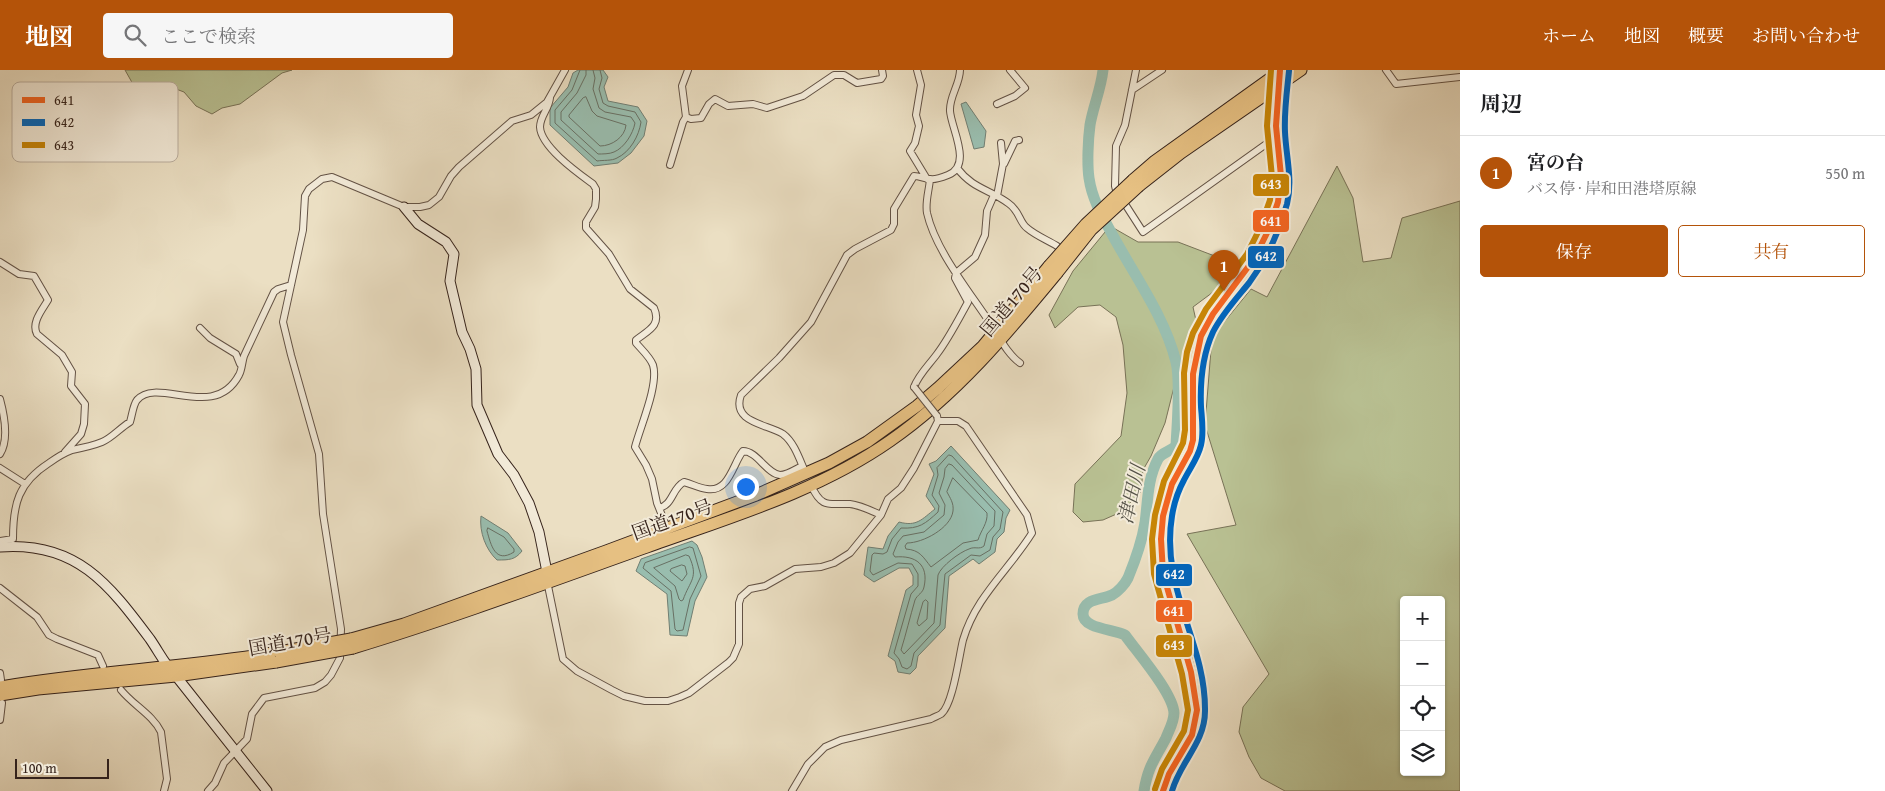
<!DOCTYPE html>
<html lang="ja">
<meta charset="utf-8">
<style>
body{margin:0;font-family:"Gentium Book Plus","Noto Serif JP",serif;background:#f6f6f6;color:#202124}
.controls{position:absolute;right:15px;bottom:15px;display:grid;overflow:hidden;border-radius:5px;box-shadow:0 1px 4px #0004}
.controls button{width:45px;height:45px;display:grid;place-items:center;padding:0;border:0;border-bottom:1px solid #e0e0e0;background:#fff;color:#202124;font:25px sans-serif}
.scale{position:absolute;left:15px;bottom:12px;width:94px;box-sizing:border-box;padding-left:5px;border:2px solid #36231b;border-top:0;font-size:14px;line-height:18px;white-space:nowrap;color:#36231b;-webkit-text-stroke:4px #f2ead8;paint-order:stroke}
.you{position:absolute;left:745px;top:416px;width:18px;height:18px;margin:-12px;border:4px solid #fff;border-radius:50%;background:#1a73e8;box-shadow:0 0 0 8px #1a73e833}
.badge{display:grid;place-items:center;width:32px;height:32px;border-radius:50%;background:#b45309;color:#fff;font-size:16px;font-weight:700}
.pin{position:absolute;translate:-50% -41px;filter:drop-shadow(0 1px 2px #0008)}
.pin::after{content:'';position:absolute;top:26px;width:18px;height:15px;background:inherit;clip-path:polygon(0 0,100% 0,50% 100%)}
.list{margin:0;padding:0;list-style:none}
h2{display:flex;justify-content:space-between;align-items:center;height:65px;margin:0;padding:0 20px;font-size:21px}
h2 small{font-size:16px;font-weight:400;color:#757577}
.list li{display:grid;grid-template-columns:32px 1fr auto;gap:15px;align-items:center;box-sizing:border-box;height:75px;padding:0 20px;border-top:1px solid #e0e0e0}
.list b{display:block;font-size:19px;white-space:nowrap}
.list p{margin:0;font-size:16px;white-space:nowrap;color:#757577}
.list em{font-size:16px;font-style:normal;color:#757577}
.actions{display:flex;gap:10px;padding:15px 20px}
.actions a{flex:1;padding:11px 0;border:1px solid #b45309;border-radius:5px;text-align:center;font-size:18px;color:#b45309}
.actions .main{background:#b45309;color:#fff}
.icon{flex:none;width:28px;height:28px;fill:none;stroke:currentColor;stroke-width:2;stroke-linecap:round;stroke-linejoin:round}
.map{position:relative;flex:none;width:1460px;height:721px;overflow:hidden}
header{display:flex;align-items:center;gap:30px;box-sizing:border-box;height:70px;padding:0 25px;background:#b45309;color:#fff}
header strong{font-size:24px}
nav{display:flex;gap:28px;margin-inline-start:auto;font-size:18px}
.search{width:350px;height:45px;background:#f6f6f6;display:flex;align-items:center;gap:12px;box-sizing:border-box;padding:0 18px;border-radius:5px;color:#757577;font-size:19px}
main{display:flex}
aside{flex:1;background:#fff}
.map>svg:first-child{display:block}
.green{fill:#b9c193;stroke:#787257;fill-rule:evenodd}
.water{fill:#99bdae;stroke:#717f73}
.lines{fill:none;stroke-linecap:round;stroke-linejoin:round}
.shore{stroke:#687064;stroke-width:1}
.river{stroke:#99bdae;stroke-width:11}
.street-casing{stroke:#635245;stroke-width:8}
.secondary-casing{stroke:#36231b;stroke-width:11}
.primary-casing{stroke:#36231b;stroke-width:12}
.highway-casing{stroke:#36231b;stroke-width:13}
.street{stroke:#f2ead8;stroke-width:6}
.secondary{stroke:#f2ead8;stroke-width:9}
.primary{stroke:#e6c082;stroke-width:10}
.highway{stroke:#e6c082;stroke-width:11}
.street-bridge-casing{stroke:#635245;stroke-width:8;stroke-linecap:butt}
.highway-bridge-casing{stroke:#36231b;stroke-width:13;stroke-linecap:butt}
.street-bridge{stroke:#f2ead8;stroke-width:6}
.highway-bridge{stroke:#e6c082;stroke-width:11}
.bus-1-casing{stroke:#f2ead8;stroke-width:10}
.bus-2-casing{stroke:#f2ead8;stroke-width:10}
.bus-3-casing{stroke:#f2ead8;stroke-width:10}
.bus-1{stroke:#f26522;stroke-width:6}
.bus-2{stroke:#0065bd;stroke-width:6}
.bus-3{stroke:#c78507;stroke-width:6}
.labels{text-anchor:middle;dominant-baseline:central;stroke-width:4;stroke-linejoin:round;paint-order:stroke}
.street-label{font-size:19px;fill:#36231b;stroke:#f2ead8}
.water-label{font-size:20px;font-style:italic;fill:#545147;stroke:#f2ead8}
.key{fill:#f2ead8;stroke:#baae9f;stroke-width:1}
.key-label{font-size:14px;fill:#36231b}
.line-badge{stroke:#f2ead8;stroke-width:2}
.badge-label{font-size:14px;text-anchor:middle;font-weight:bold;fill:#fff}
</style>
<header>
<strong>地図</strong>
<div class="search"><svg class="icon" aria-label="search" viewBox="0 0 24 24"><circle cx="10" cy="10" r="6"/><path d="M15 15l6 6"/></svg>ここで検索</div>
<nav><a>ホーム</a><a>地図</a><a>概要</a><a>お問い合わせ</a></nav>
</header>
<main>
<div class="map">
<svg width="1460" height="721" viewBox="0 0 1460 721">
<rect width="100%" height="100%" fill="#ebdfc3"/>
<filter id="stains"><feTurbulence type="fractalNoise" baseFrequency=".004" numOctaves="4"/><feColorMatrix values="0 0 0 0 .2 0 0 0 0 .09 0 0 0 0 .02 0 0 0 .5 -.17"/></filter>
<radialGradient id="worn" r=".72"><stop offset=".6" stop-color="#630" stop-opacity="0"/><stop offset="1" stop-color="#630" stop-opacity=".3"/></radialGradient>
<!-- green -->
<path class="green" d="M125,0H292L282,3L240,34L222,38L212,44L196,36L184,22L168,16L156,14L134,16Z
M1337,96L1353,128L1363,192L1391,188L1402,148L1460,131V721H1285L1261,708L1249,687L1239,662L1243,637L1269,604L1187,464L1236,455L1205,355L1212,267L1251,219L1267,227ZM1404,530H1441V702H1404Z
M1110,156L1138,172H1178L1233,193L1232,208L1193,237L1197,255L1177,305L1165,353L1151,386L1143,400L1141,422L1121,442L1103,450L1083,452L1073,442L1075,414L1121,366L1127,323L1123,275L1116,247L1100,235L1078,237L1055,258L1049,245L1073,201Z"/>
<!-- water -->
<path class="water" d="M578,0H603L608,7L604,17L608,31L638,37L647,51L644,66L631,83L618,93L594,96L550,55V38L568,17L573,3Z
M966,32L986,61L984,77L974,79L961,34Z
M951,376L1010,440L1006,448L1004,462L997,469L995,482L979,494L973,489L949,506L945,558L918,586L916,598L910,604L898,602L895,591L888,586L906,520L913,515V506L909,498H899L874,512L864,505L868,477L883,479L888,466L899,452C917,457 922,449 935,439L926,426L934,404L929,394L936,391Z
M481,446L508,463L522,481C515,490 509,490 497,490C486,480 479,462 481,446Z
M692,471L697,475L702,487L707,507L695,531L687,566L670,565L667,524L636,501L641,489Z"/>
<g class="lines">
<!-- shore -->
<path class="shore" d="M580,0L572,20L555,40V53L597,91C603,90 612,91 617,88C630,82 639,66 641,52L635,42L608,36L603,33L599,19L602,8L600,0
M586,0V5L577,23L561,42V50L598,84C602,84 610,84 614,82C624,78 633,64 635,53L631,47L605,42L599,38L593,19L595,8L593,0
M586,27L592,41L597,46L626,55C625,67 612,76 600,76L569,47V45L583,28Z
M949,385L952,386L1003,442L1000,459L993,467L990,480L980,486L971,485L945,504L940,555L914,583L911,596L907,599L902,597L899,589L894,583L911,524L918,516V504L912,494L898,493L873,505L870,501L872,485L874,483L883,484L887,482L892,469L901,458C919,459 925,454 938,442L939,436L932,425L938,405L937,398Z
M949,394L952,395L995,441L994,456L987,464L984,476C979,480 975,476 969,479C960,482 941,496 938,505L934,553L904,584L901,580C906,564 910,547 915,530C917,525 923,523 924,517C929,495 916,485 895,487L893,484L898,472L903,466L924,462L944,445L945,435L939,423L944,407L945,399Z
M953,408L987,443C988,453 981,460 978,470L963,473L931,497C923,487 920,480 906,479L905,476L907,473C923,473 951,458 953,441C954,433 950,428 947,422Z
M488,458L504,467L514,479V482C495,494 491,475 487,461Z
M690,477L693,478L701,506L690,529L683,560L677,561L675,559L671,521L643,498L645,493Z
M686,485L689,486C699,508 690,510 683,530L681,531L679,529L675,516L654,498Z
M682,495L685,496L687,504L682,511L670,501L671,499Z
M926,530L928,532L927,549L919,556L917,553L923,532Z"/>
<!-- river -->
<path class="river" d="M1103,0C1101,19 1093,37 1090,55C1088,70 1087,94 1089,108C1092,129 1102,146 1112,164C1134,205 1165,247 1176,292C1181,312 1177,354 1176,376C1170,382 1162,382 1158,389C1147,410 1148,431 1145,453C1142,471 1135,491 1128,508C1125,514 1118,522 1112,525C1102,530 1083,528 1083,544C1083,559 1114,559 1125,565C1137,582 1173,623 1174,643C1174,652 1169,660 1166,668C1155,689 1148,696 1144,721"/>
<!-- street casing -->
<g class="street-casing">
<path id="street" d="M917,0L921,15L916,45L919,56L915,73L910,81L927,109
M1136,0L1125,55L1116,76L1115,116L1116,120L1143,162L1276,67
M1386,0L1396,14L1460,7
M1132,20L1162,0
M550,28C549,39 540,46 540,57C541,77 578,103 593,114L596,119V129L595,137L586,152V158L609,184L630,219L654,238C662,256 647,261 636,270V273C641,279 650,287 653,295C659,315 640,357 635,377L646,395L652,409L657,433L667,458
M997,34L1015,26L1025,18L1010,0
M686,47L691,49L701,48L709,34L715,29L728,36L753,34L767,38L803,26L834,5H844L857,13L881,9L883,6L882,0
M1004,94L1015,71L1019,70
M670,95L683,52L686,47L682,16L688,0
M957,98C973,119 989,119 1008,133C1020,141 1019,152 1027,158C1035,165 1047,170 1057,176
M930,109C929,121 925,132 927,143C935,179 968,220 988,250C998,264 1006,283 1020,293
M997,126L1003,94L1001,73
M0,192L19,204L34,206L48,230C42,240 31,253 37,264L62,285L72,302L71,316L85,334L84,354L81,364L65,382
M200,258L210,268L236,284L240,294
M914,317C919,304 929,295 937,284C949,268 958,250 968,232L955,208L956,203L975,187L985,165L987,141L994,125
M0,329C4,344 9,370 0,384
M0,398L25,414
M806,404C800,391 795,373 783,364C768,354 731,353 741,325L779,288L811,252L847,185L855,179L891,160L894,154V139L914,106C920,106 924,109 930,109C935,110 943,107 948,105C973,95 951,58 950,41C949,27 960,14 960,0
M811,415C822,440 830,433 850,434C860,435 872,441 881,445
M659,438C673,435 672,418 684,412C692,414 699,418 707,419C729,423 733,393 743,381C757,381 767,404 780,405C787,405 796,399 802,396
M0,471L13,469C13,434 18,413 49,393C56,388 64,383 72,380C82,378 92,376 102,372C112,368 120,358 130,352C132,346 133,335 137,330C158,306 214,352 239,305C242,300 242,292 244,286L274,222L278,219L291,215
M547,511L563,589L577,601L612,620L624,626L645,631H668L680,627L689,623L728,593L733,588L739,574V533L741,527L750,519L765,516L795,499L821,497L834,493L850,483L881,445L888,429L901,418L914,398L938,351L937,346
M0,518L37,547L49,565L57,569L98,585L103,596
M0,603L1,610
M121,620C133,635 153,645 161,662L167,709L164,721
M0,650L2,633
M208,721L215,713L224,693L247,669L252,644L264,628L315,618L325,612L331,605L340,588L341,559L323,444L319,384L291,285L283,252L303,160L305,126L309,119L322,109L332,107L404,137H420L429,135L439,127L451,106L459,97L512,51L531,45L547,32L565,0
M792,721L808,694L825,677L841,670L931,649C934,647 938,646 941,644C953,635 959,586 963,570C976,526 1009,500 1032,463L1027,445L966,356L958,351H938"/>
</g>
<!-- secondary casing -->
<g class="secondary-casing">
<path id="secondary" d="M404,137L418,154L446,172L454,184L450,211L462,262L470,279L476,299L477,335L498,384L514,405L529,433L539,462L547,502
M0,477C76,471 109,514 150,569C159,582 165,595 176,606L267,721"/>
</g>
<!-- primary casing -->
<g class="primary-casing">
<path id="primary" d="M1163,721C1168,696 1189,680 1195,656C1204,619 1171,543 1163,503C1159,475 1161,440 1172,414C1178,398 1191,386 1193,370C1195,357 1192,344 1192,332C1191,308 1194,279 1205,258C1214,238 1230,223 1243,206C1259,184 1271,158 1279,131C1285,109 1277,87 1276,64C1275,46 1279,29 1280,11"/>
</g>
<!-- highway casing -->
<g class="highway-casing">
<path id="highway" d="M1133,110L1155,91L1282,0
M1139,116L1181,83L1301,0
M351,569L404,554L606,481L756,425L829,393L867,372L917,336L938,318L983,276L1049,196
M353,578C452,548 549,512 647,477C730,447 817,422 890,371C956,325 1006,265 1057,203
M0,617C92,601 186,598 279,582
M0,625L38,619L176,606L276,592"/>
</g>
<!-- street -->
<use href="#street" class="street"/>
<!-- secondary -->
<use href="#secondary" class="secondary"/>
<!-- primary -->
<use href="#primary" class="primary"/>
<!-- highway -->
<use href="#highway" class="highway"/>
<!-- street-bridge casing -->
<g class="street-bridge-casing">
<path id="street-bridge" d="M914,317L937,346"/>
</g>
<!-- highway-bridge casing -->
<g class="highway-bridge-casing">
<path id="highway-bridge" d="M1049,196L1086,154L1133,110
M1057,203L1091,160L1139,116
M279,582L351,569
M276,592L353,578"/>
</g>
<!-- street-bridge -->
<use href="#street-bridge" class="street-bridge"/>
<!-- highway-bridge -->
<use href="#highway-bridge" class="highway-bridge"/>
<!-- bus-1 casing -->
<g class="bus-1-casing">
<path id="bus-1" d="M1163,721L1169,704L1192,665L1197,640L1191,602L1163,503L1161,469L1163,446L1172,414L1190,381L1193,370V304L1201,266L1213,244L1254,189L1268,161L1278,132L1281,106L1276,56L1280,0"/>
</g>
<!-- bus-2 casing -->
<g class="bus-2-casing">
<path id="bus-2" d="M1172,721C1180,692 1205,673 1205,641C1206,573 1160,519 1172,446C1174,433 1178,421 1184,410C1190,398 1198,388 1201,375C1204,363 1202,350 1201,337C1200,312 1202,286 1213,262C1222,244 1236,229 1249,213C1266,190 1279,162 1287,134C1293,110 1286,86 1285,62C1284,41 1287,21 1289,1"/>
</g>
<!-- bus-3 casing -->
<g class="bus-3-casing">
<path id="bus-3" d="M1155,719L1162,699L1184,661L1188,640L1182,604L1154,504L1152,469L1155,445L1164,411L1183,373L1185,360L1184,303L1187,282L1193,263L1206,239L1247,184L1260,158L1270,130L1272,107L1267,56L1271,0"/>
</g>
<!-- bus-1 -->
<use href="#bus-1" class="bus-1"/>
<!-- bus-2 -->
<use href="#bus-2" class="bus-2"/>
<!-- bus-3 -->
<use href="#bus-3" class="bus-3"/>
</g>
<g class="labels">
<!-- street labels -->
<g class="street-label">
<text transform="translate(1011 231) rotate(-50)">国道170号</text>
<text transform="translate(672 449) rotate(-20)">国道170号</text>
<text transform="translate(290 571) rotate(-10)">国道170号</text>
</g>
<!-- water labels -->
<g class="water-label">
<text transform="translate(1131 424) rotate(-77)">津田川</text>
</g>
</g>
<!-- legend -->
<rect x="12" y="12" width="166" height="80" rx="8" class="key"/>
<rect x="22" y="27" width="23" height="6" fill="#f26522"/>
<rect x="22" y="49" width="23" height="7" fill="#0065bd"/>
<rect x="22" y="72" width="23" height="6" fill="#c78507"/>
<g class="key-label">
<text x="54" y="35">641</text>
<text x="54" y="57">642</text>
<text x="54" y="80">643</text>
</g>
<g class="line-badge">
<rect x="1252" y="103" width="38" height="24" rx="5" fill="#c78507"/>
<rect x="1252" y="139" width="38" height="24" rx="5" fill="#f26522"/>
<rect x="1247" y="175" width="38" height="24" rx="5" fill="#0065bd"/>
<rect x="1155" y="493" width="38" height="24" rx="5" fill="#0065bd"/>
<rect x="1155" y="529" width="38" height="24" rx="5" fill="#f26522"/>
<rect x="1155" y="564" width="38" height="24" rx="5" fill="#c78507"/>
</g>
<g class="badge-label">
<text x="1271" y="119">643</text>
<text x="1271" y="156">641</text>
<text x="1266" y="191">642</text>
<text x="1174" y="509">642</text>
<text x="1174" y="546">641</text>
<text x="1174" y="580">643</text>
</g>
<rect width="100%" height="100%" filter="url(#stains)"/>
<rect width="100%" height="100%" fill="url(#worn)"/>
</svg>
<div class="controls">
<button>+</button>
<button>−</button>
<button><svg class="icon" aria-label="locate" viewBox="0 0 24 24"><circle cx="12" cy="12" r="6"/><path d="M12 2v4M12 18v4M2 12h4M18 12h4"/></svg></button>
<button><svg class="icon" aria-label="layers" viewBox="0 0 24 24"><path d="M12 4l9 5-9 5-9-5zM3 14l9 5 9-5"/></svg></button>
</div>
<div class="scale">100 m</div>
<div class="you"></div>
<div class="pin badge" style="left:1224px;top:221px">1</div>
</div>
<aside>
<h2>周辺<small></small></h2>
<ul class="list">
<li><span class="badge">1</span><div><b>宮の台</b><p>バス停 · 岸和田港塔原線</p></div><em>550 m</em></li>
</ul>
<div class="actions"><a class="main">保存</a><a>共有</a></div>
</aside>
</main>
